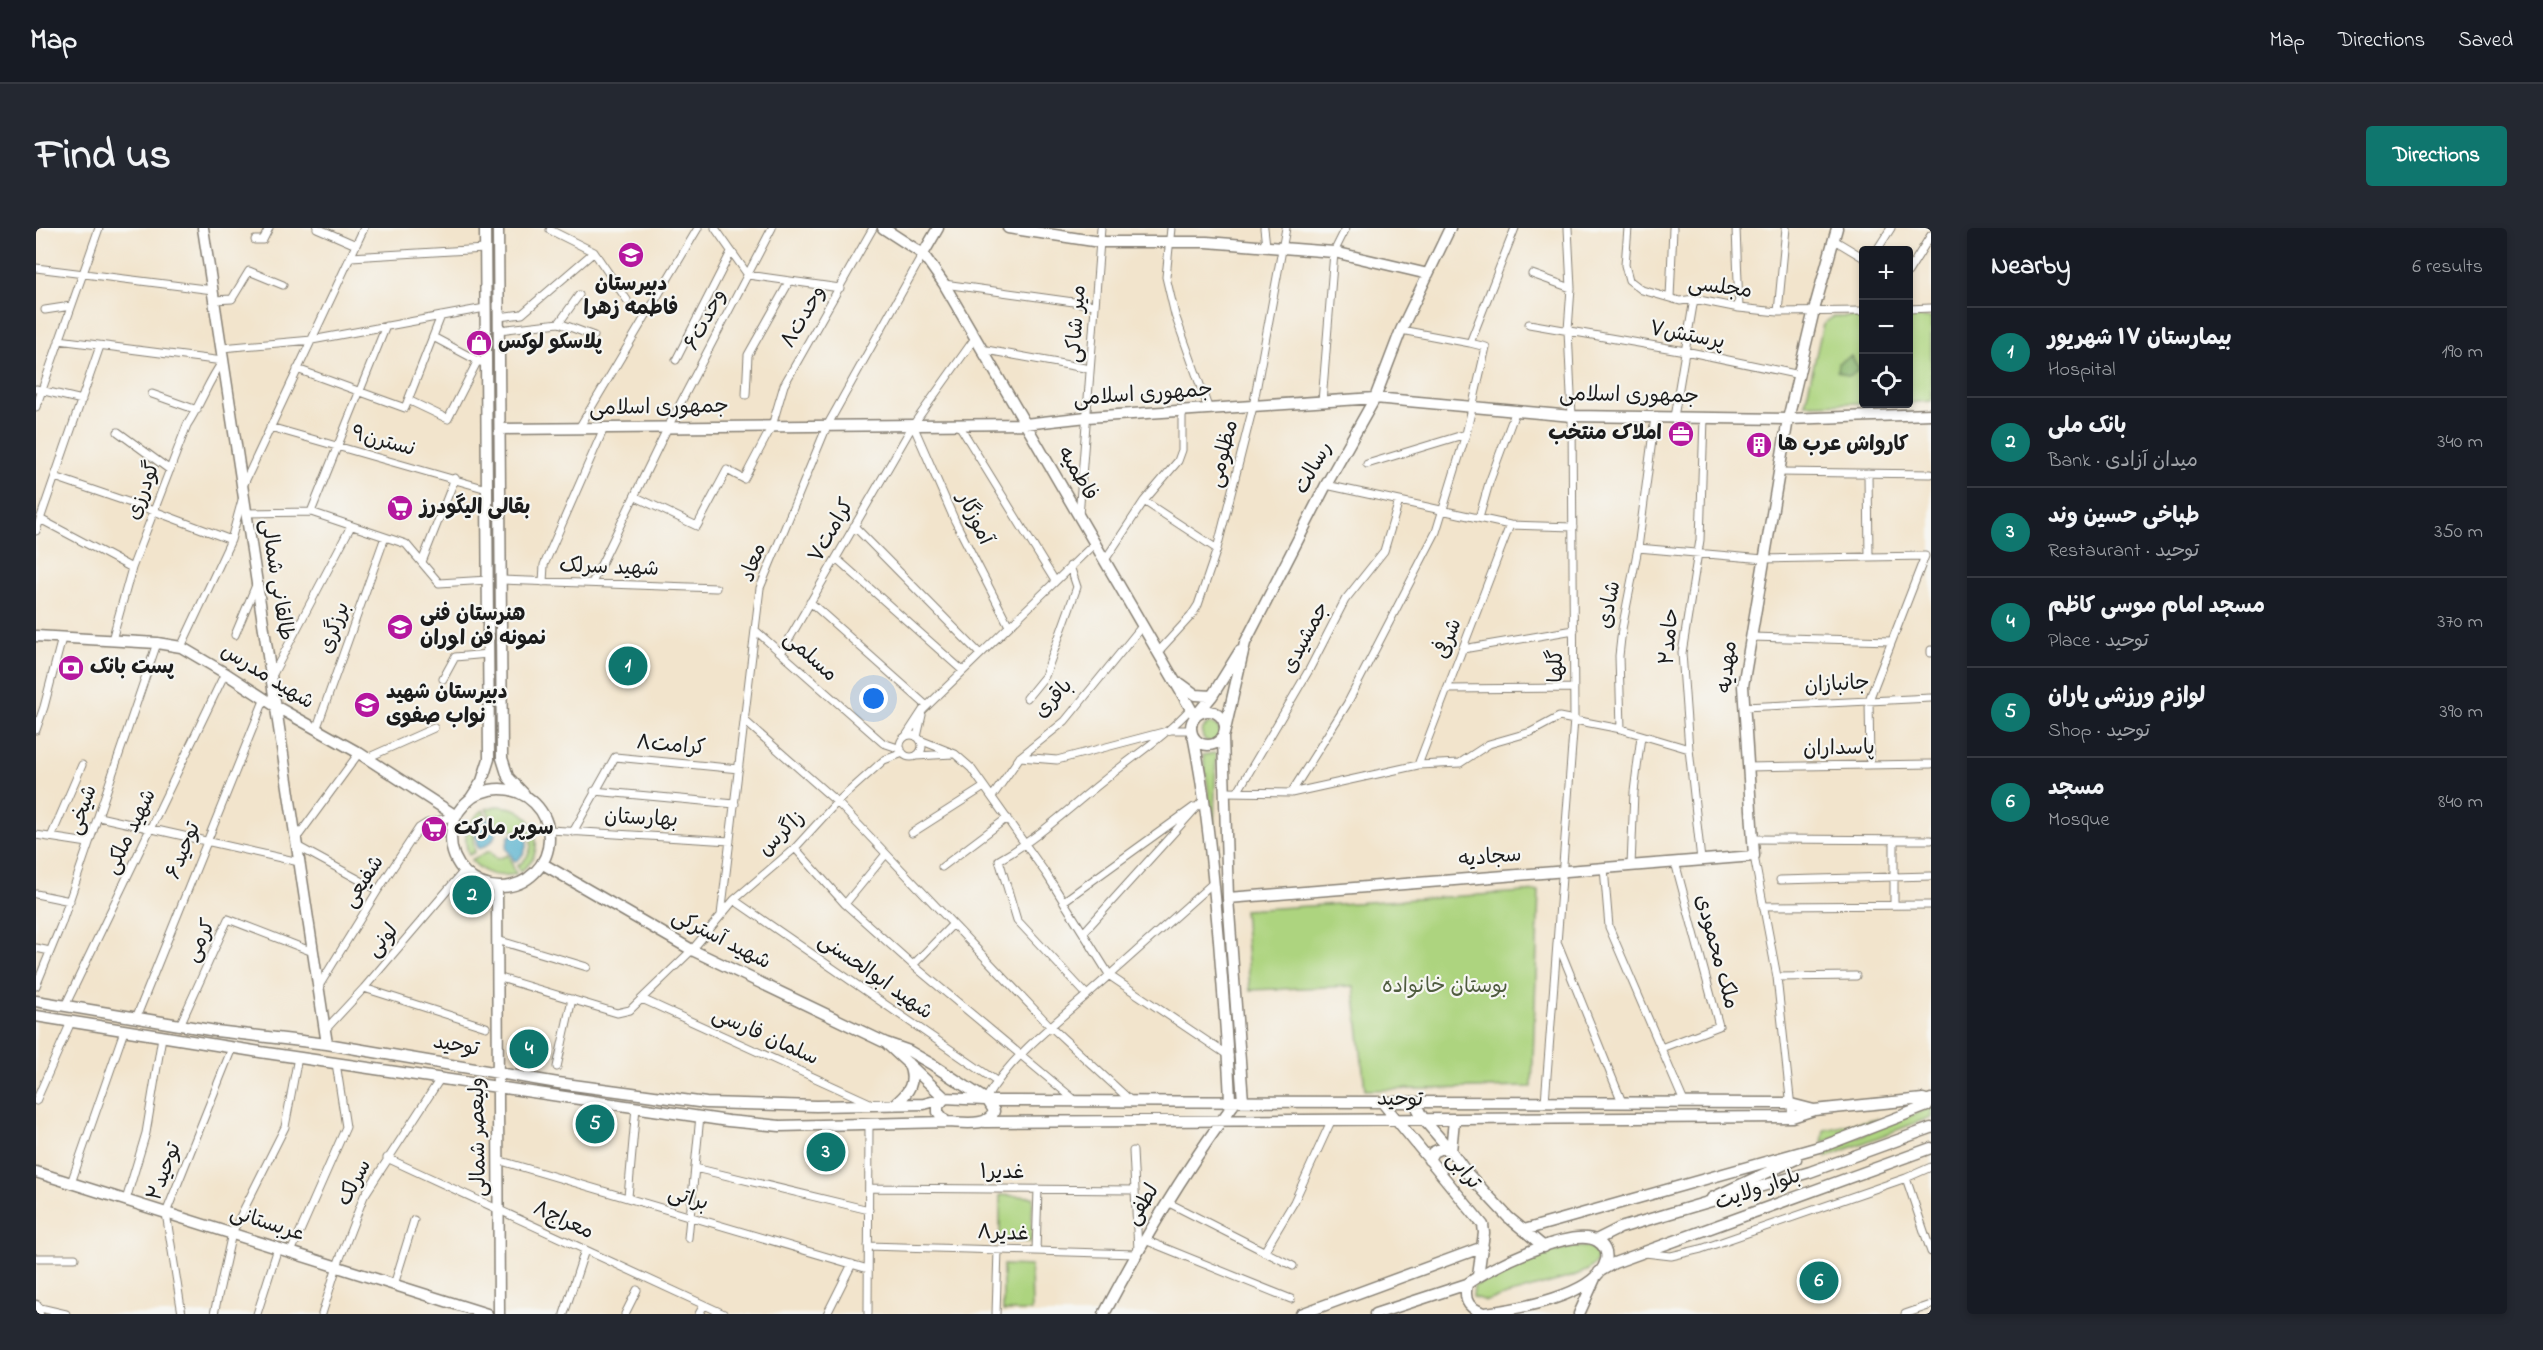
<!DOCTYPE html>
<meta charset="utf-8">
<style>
body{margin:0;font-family:"Indie Flower","Playpen Sans Arabic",sans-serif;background:#242831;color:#f1f3f6}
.controls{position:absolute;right:18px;top:18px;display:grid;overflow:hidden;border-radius:6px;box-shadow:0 3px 9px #0003}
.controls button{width:54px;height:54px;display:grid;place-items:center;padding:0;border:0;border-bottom:2px solid #363941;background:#171b24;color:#f1f3f6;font:30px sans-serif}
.you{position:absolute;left:838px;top:471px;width:21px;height:21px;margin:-15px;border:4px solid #fff;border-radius:50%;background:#1a73e8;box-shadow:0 0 0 9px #1a73e833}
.badge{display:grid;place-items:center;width:39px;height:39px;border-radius:50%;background:#0f766e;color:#fff;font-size:20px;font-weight:700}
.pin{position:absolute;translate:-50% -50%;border:3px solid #fff;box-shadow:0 2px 6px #0006}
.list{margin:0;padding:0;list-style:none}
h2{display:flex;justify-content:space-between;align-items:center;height:78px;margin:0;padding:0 24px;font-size:26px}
h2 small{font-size:20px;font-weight:400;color:#9ea1a6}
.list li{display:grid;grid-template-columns:39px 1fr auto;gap:18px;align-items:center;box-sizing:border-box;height:90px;padding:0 24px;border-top:2px solid #363941}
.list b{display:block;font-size:22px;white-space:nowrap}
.list p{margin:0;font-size:20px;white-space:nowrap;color:#9ea1a6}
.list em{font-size:20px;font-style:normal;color:#9ea1a6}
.icon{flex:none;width:33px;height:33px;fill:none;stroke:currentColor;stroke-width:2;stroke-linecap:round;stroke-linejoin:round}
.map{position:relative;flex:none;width:1895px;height:1086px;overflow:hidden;border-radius:6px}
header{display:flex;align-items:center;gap:36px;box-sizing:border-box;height:84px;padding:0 30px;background:#171b24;border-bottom:2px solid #363941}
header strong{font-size:28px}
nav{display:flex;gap:33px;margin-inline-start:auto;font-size:21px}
.intro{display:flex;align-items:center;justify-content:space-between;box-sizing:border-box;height:144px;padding:0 36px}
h1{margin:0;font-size:42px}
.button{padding:15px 27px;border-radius:6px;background:#0f766e;color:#fff;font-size:21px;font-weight:700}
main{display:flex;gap:36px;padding:0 36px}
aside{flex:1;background:#171b24;border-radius:6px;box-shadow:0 3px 9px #0003}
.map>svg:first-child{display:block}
.green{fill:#add47f;stroke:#64784e;stroke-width:1.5}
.forest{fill:#8ab66e;stroke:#536945;stroke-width:1.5}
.water{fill:#4dadcc;stroke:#346474;stroke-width:1.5}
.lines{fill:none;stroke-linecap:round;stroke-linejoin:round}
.street-casing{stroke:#878074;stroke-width:9}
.secondary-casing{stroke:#878074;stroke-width:13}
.primary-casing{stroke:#878074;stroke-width:13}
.street{stroke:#fff;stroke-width:7}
.secondary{stroke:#fff;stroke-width:10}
.primary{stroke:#fff;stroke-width:10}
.labels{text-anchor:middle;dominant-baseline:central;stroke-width:4.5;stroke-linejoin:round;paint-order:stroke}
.poi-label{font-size:21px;font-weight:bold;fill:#1c1c1c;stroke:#f6f6f2;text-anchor:start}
.street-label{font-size:21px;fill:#1c1c1c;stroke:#f6f6f2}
.park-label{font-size:21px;fill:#4f5c3f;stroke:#f6f6f2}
</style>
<header>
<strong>Map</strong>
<nav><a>Map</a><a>Directions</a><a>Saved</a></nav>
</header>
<div class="intro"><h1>Find us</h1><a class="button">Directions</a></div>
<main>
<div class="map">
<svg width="1895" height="1086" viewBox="0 0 1895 1086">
<rect width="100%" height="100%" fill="#f6f6f2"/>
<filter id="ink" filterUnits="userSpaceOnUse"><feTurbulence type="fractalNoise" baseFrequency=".0167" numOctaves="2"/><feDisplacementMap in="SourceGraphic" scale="12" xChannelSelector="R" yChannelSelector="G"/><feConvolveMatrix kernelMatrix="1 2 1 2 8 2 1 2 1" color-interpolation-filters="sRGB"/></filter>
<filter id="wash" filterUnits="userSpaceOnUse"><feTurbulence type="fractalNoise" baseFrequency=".008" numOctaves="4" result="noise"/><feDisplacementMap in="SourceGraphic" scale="24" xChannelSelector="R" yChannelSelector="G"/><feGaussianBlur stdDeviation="1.35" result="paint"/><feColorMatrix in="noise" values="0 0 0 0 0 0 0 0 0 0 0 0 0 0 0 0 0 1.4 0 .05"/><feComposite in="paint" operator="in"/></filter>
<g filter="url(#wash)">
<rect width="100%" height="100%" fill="#f2e4cc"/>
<!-- green -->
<path class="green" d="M1797,89H1827V175L1769,176L1787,96Z
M1873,89L1895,90V173L1873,175Z
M1166 505a9 9 0 1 1 18 0a9 9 0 1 1-18 0Z
M1180,525L1178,600L1167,527Z
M460,578C476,579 487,581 495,595L478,604L472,596H466L461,600L450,581Z
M447,582L450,588C434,595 436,610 439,624L433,627C426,608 430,594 447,582Z
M497,600C503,616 501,634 484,643L481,638C495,629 498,617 493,602Z
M453,623L461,631L472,627L480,646C461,650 449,647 435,632Z
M1503,663L1496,859L1329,862L1318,758L1214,762L1208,682Z
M1895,879V889L1791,929L1789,922Z
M1842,890L1786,915L1788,902Z
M964,967L997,969L995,1014L964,1013Z
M1535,1019H1554L1562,1028L1560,1035L1552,1042L1535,1049L1450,1073L1437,1069L1438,1058C1469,1040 1500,1027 1535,1019Z
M967,1037L995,1038L996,1083H967Z"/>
<!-- forest -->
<path class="forest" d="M1815,128L1824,142L1813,148L1801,143L1802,135Z"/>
<!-- water -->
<path class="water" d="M453,590L460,604C457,615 452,617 443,621C436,611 442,597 453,590Z
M490,602C493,615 491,626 479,634L470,620L473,608Z"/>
</g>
<g filter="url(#ink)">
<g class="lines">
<!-- street casing -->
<g class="street-casing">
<path id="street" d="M281,0L320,17
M679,0L712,47L804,60
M1135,0L1130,49L1139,87L1173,182
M1228,0L1230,18
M1592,0L1589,37L1593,52L1606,62L1644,73L1658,71L1703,80L1742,84L1828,83
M1700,0L1703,80
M514,2L558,24L591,72
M219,12H227L233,0
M1798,12L1828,30
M1841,22L1855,0
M315,29L449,21
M0,40L177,62
M1872,44L1895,7
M1496,46L1535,60
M908,56L1059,77
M1634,70L1637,0
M178,72L196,71L213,43L247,57
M1872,81L1895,80
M9,82L35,78
M1742,84L1750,0
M463,89L486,86L558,24
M523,95L543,67
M1493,96L1649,123L1764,147
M463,102L523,95L558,108
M1365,102L1434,115L1479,0
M399,110L444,134
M23,112L187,133
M186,120L276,112L449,80
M945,121L1054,141
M640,132L695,24
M261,141L369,180L405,88
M0,161L46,172
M116,166L161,182
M710,167L712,127L753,54
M372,172L412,191L442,132
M1286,174L1298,24L1310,0
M0,179L63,0
M1619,189L1602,320L1586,401L1583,428L1585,501L1653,521
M1638,189L1658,71
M877,197L919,293L973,398
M923,197L1019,353
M234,199L451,261
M543,200L662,0
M82,204L134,242
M1331,236L1430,206
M1743,244L1895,246
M1832,245L1833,329
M19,249L118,283L195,312
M1290,257L1474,297L1537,299
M207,258L328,0
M600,269L661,298L691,242L708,251L736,198L748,157L837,0
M1108,273L1181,321
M275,284L350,98
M210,285L275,284L370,316L403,355L452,352
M1043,288L1065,0
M1443,290L1453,255L1480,182
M4,291L96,340
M818,298L944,426
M0,303L64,118
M1602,320L1728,331L1889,328L1833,472L1834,537
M800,330L927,443
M1069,332L1108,273L1142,233L1146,222V184
M386,334L419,250
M465,352L680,360
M507,354L508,337L568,200
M556,355L632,199L736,0
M774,374L891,478
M719,402L847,515L865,521
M199,407L220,357
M1715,409L1855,413
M76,412L96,340L151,197C165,176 172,153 187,133
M145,419L195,312L206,272
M1427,421L1538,402
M1895,422V425
M1122,424L1155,388L1162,377L1181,321L1217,179L1250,0
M745,425L877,197L939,110
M236,448L315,298
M407,451L419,429L452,426
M1411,461L1538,460
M991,470L1009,448L1041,359L1034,338
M1708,479L1895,470
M1155,480C1129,509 1096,529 1066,554C1032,581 1001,611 963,632L981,692L1051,767L1178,654
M709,493L801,574L1014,798L1095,873
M0,502L8,479L26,410
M280,502L349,309
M864 518a11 11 0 1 1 22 0a11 11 0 1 1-22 0Z
M870,508L887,482L1059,315
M881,509L886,487
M884,512L919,526L935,540L1011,647L1074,748L1193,828
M880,528L917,526
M984,529L1021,532L1135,502H1154
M331,530L398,500
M1382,537L1474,297
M1712,539L1895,536
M558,563L699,576
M1202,563L1273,442L1309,372L1348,323L1363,273
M1189,564L1255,565L1382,537L1424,535L1453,516L1495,504L1523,489L1585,501
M1255,565L1311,476L1400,304L1430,206L1450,119L1434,115
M956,569L984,529L1029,493L1107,397
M63,589L263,634
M514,602L694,613
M537,604L579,529L703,541
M876,605L948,559
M0,607L52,615
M15,609L46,537
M260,611L323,525
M1717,611L1895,612
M1858,613V677
M261,618L342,662
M759,620L809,676L877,737L1040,873
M1718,628L1741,749L1756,889
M1665,632L1653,521L1646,425L1664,312L1668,190
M1595,638L1598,564L1605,508
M906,639L971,590
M1568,640L1573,699L1648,874
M1744,652L1895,648
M0,666L34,673
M698,672L960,853
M1028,673L1158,579
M809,676L850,626
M1727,678L1895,677
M685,687L724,360L791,198L887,26
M1048,704L1169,570
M461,712L551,739
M1522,716L1586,874
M0,720L14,723
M877,737L917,696
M461,749L581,785L594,782L656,722L698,672L759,620L801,574L848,532L867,525
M1741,749L1820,748
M0,758L25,697L121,415
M283,758L342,662L383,600L391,595L420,588
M328,760L450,799
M606,771L834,875
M29,778L189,445
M100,790L229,470
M144,797L192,691L277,724
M289,802L328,760L427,644
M1625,820L1683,798L1639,634
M521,839L536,771
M949,872C974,830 1014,799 1051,767
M0,873L35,794
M1509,874L1538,491L1536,188L1532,102L1535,60L1532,0
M1097,923L1102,1022
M351,930L688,1086
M462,932L832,1041
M659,940L833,982
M1870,950L1895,939
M35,955L88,803
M833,960L1099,962
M592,969L600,879
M90,972L110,905L126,809
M1131,974L1257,1038
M652,1010L664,888
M1109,1012L1255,1071
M832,1018L1100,1026
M1000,1023L1002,961
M255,1024L310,899L300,835
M1228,1024L1258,974L1296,891
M1609,1025L1635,1028L1665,1021L1870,950L1895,1024
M0,1030H39
M358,1057L378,992
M0,1079L30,1086
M146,1086L130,985L196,820
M178,1086L196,1005L249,899L262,829
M221,1086L242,1020
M286,1086L301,1038L328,968L404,851
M528,1086L549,1022
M589,1086L601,1062
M663,1086L668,1077
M791,1086L816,1036
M832,1086L833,897
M960,1086L962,1022
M1869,1086L1895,1077"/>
</g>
<!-- secondary casing -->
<g class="secondary-casing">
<path id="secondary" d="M167,0L291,816
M462,0L466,530L472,549L488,566
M847,0L887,26L908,56L1159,488
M972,0L1064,14H1171L1298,24L1392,46
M887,26L902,0
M464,201L989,196L1051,189L1339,170L1536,188L1752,191L1895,186
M0,408L121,415L145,419L189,445L241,479L323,525L420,588
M1145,456L1160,467L1176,468
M1155 500a17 17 0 1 1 34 0a17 17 0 1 1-34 0Z
M1162,485L1176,468L1204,423
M1189,502L1209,415L1290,257L1339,170L1365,102L1414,0
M1187,509L1192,670L1207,873
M1158,512C1171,578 1177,645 1183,713C1187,766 1192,820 1194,873
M415 610a49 49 0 1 1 98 0a49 49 0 1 1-98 0Z
M435,570L446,553L453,531L449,0
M507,636L656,722L850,815
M461,660L463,1086
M1192,670L1718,628L1707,458L1752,191L1778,82L1801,0
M0,773L180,803L291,816L522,855L670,875L780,878L888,876L907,871
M0,788L224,824L692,893L744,898L910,894
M909,870L850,815L873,823L897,837L952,873L958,883C953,900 925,894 910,894L902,884V878L909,870L949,872
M952,873L1751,875L1778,882
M1346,874L1447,997L1448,1005L1442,1048
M1378,874L1388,892L1415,923L1431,945L1472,989L1508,1019
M858,877C873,865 881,854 872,835
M948,894L1756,889L1778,882L1887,871L1892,873
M1393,932L1397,924L1406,920L1415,923L1418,892
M0,944L451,1086
M1676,970L1760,931
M1488,1002L1790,917L1891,878L1895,871
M0,1078L2,1086
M1068,1086C1107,1012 1150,940 1200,873
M1265,1086L1447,1019"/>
</g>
<!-- primary casing -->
<g class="primary-casing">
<path id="primary" d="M1560,1012L1584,1000L1774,944L1895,900
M1563,1044L1578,1035L1895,920
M1449,1085C1480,1081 1561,1068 1570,1032C1572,1025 1568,1017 1561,1013C1536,998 1453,1040 1431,1056C1427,1075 1434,1081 1451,1086
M1339,1086L1431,1056
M1543,1086L1560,1048"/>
</g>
<!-- street -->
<use href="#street" class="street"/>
<!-- secondary -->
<use href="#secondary" class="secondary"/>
<!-- primary -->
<use href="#primary" class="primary"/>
</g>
</g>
<!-- icons -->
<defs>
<g id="university-disc" transform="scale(1.35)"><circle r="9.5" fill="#b5179e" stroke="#f6f6f2"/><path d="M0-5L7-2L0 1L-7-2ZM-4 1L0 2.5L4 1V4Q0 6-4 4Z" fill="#fff"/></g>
<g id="shop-disc" transform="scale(1.35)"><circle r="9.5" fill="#b5179e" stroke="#f6f6f2"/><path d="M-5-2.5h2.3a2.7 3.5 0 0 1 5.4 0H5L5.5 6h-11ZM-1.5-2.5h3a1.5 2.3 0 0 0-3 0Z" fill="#fff"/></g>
<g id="office-disc" transform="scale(1.35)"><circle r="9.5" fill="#b5179e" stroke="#f6f6f2"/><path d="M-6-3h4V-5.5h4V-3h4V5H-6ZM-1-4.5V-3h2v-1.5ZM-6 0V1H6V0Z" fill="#fff"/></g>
<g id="building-disc" transform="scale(1.35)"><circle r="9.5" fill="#b5179e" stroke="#f6f6f2"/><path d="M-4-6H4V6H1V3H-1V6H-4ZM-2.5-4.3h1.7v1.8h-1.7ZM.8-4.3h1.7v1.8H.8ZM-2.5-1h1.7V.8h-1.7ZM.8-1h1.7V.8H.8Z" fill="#fff"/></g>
<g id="supermarket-disc" transform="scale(1.35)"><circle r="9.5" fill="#b5179e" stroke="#f6f6f2"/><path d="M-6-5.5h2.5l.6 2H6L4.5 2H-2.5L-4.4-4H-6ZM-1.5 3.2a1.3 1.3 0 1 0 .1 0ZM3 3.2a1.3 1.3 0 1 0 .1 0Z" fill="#fff"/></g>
<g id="school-disc" transform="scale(1.35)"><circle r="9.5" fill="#b5179e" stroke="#f6f6f2"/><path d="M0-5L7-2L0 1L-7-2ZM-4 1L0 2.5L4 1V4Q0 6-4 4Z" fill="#fff"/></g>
<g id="bank-disc" transform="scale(1.35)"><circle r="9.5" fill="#b5179e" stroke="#f6f6f2"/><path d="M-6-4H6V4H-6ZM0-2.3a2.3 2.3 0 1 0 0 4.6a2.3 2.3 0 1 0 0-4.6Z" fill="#fff"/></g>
</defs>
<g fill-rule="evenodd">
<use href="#university-disc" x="595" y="27"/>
<use href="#shop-disc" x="443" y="115"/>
<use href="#office-disc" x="1645" y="206"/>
<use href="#building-disc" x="1723" y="217"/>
<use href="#supermarket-disc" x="364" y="280"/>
<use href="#school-disc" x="364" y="399"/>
<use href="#bank-disc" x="35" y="440"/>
<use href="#school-disc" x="331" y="477"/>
<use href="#supermarket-disc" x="398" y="601"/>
</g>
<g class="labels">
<!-- poi labels -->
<g class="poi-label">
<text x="595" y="57" text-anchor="middle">دبیرستان<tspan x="595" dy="24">فاطمه زهرا</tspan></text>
<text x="462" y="115">پلاسکو لوکس</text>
<text x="1626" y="206" text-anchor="end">املاک منتخب</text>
<text x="1742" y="217">کارواش عرب ها</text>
<text x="384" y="280">بقالی الیگودرز</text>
<text x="384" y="387">هنرستان فنی<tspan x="384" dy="24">نمونه فن اوران</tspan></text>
<text x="54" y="440">پست بانک</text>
<text x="350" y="465">دبیرستان شهید<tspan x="350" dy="24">نواب صفوی</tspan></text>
<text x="418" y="601">سوپر مارکت</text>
</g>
<!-- street labels -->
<g class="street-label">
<text transform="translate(1684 60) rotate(7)">مجلسی</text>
<text transform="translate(768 89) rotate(-60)">وحدت۸</text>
<text transform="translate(670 92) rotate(-62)">وحدت۶</text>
<text transform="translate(1041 96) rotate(-86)">میر شاکی</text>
<text transform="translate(1651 108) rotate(11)">پرستش۷</text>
<text transform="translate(1107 167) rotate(-4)">جمهوری اسلامی</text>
<text transform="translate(1593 168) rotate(1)">جمهوری اسلامی</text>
<text transform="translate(623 180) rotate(-1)">جمهوری اسلامی</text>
<text transform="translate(347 214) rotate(15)">نسترن۹</text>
<text transform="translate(1188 226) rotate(-76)">مظلومی</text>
<text transform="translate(1278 240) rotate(-61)">رسالت</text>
<text transform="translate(1041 246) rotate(60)">فاطمیه</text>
<text transform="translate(108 263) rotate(-69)">گودرزی</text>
<text transform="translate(938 291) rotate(64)">آموزگار</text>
<text transform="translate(796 303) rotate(-60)">کرامت۷</text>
<text transform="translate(718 335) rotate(-70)">معاد</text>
<text transform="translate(573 340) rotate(2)">شهید سرلک</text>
<text transform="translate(240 352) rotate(81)">طالقانی شمالی</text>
<text transform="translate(1574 377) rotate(-79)">شادی</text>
<text transform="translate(299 400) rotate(-70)">برزگری</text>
<text transform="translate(1634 409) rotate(-85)">حامد۲</text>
<text transform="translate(1270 410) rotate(-62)">جمشیدی</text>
<text transform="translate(1413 411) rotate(-69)">شرفی</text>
<text transform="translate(774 429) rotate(42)">مسلمی</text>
<text transform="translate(1521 438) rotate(-90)">گلها</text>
<text transform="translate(1692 439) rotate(-84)">مهدیه</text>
<text transform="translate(231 449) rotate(32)">شهید مدرس</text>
<text transform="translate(1801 457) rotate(-3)">جانبازان</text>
<text transform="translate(1018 471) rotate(-46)">باقری</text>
<text transform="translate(635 518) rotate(5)">کرامت۸</text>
<text transform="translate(1803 521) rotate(-1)">پاسداران</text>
<text transform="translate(47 582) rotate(-70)">شیخی</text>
<text transform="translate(605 591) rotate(3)">بهارستان</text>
<text transform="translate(95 604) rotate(-64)">شهید ملکی</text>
<text transform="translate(746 606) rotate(-44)">زاگرس</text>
<text transform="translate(148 623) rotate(-68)">توحید۶</text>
<text transform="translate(1454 630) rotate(-5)">سجادیه</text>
<text transform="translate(328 654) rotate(-57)">شفیعی</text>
<text transform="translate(685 712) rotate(27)">شهید آسترکی</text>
<text transform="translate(165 713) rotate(-64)">کرمی</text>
<text transform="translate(347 713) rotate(-49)">لونی</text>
<text transform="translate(1680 724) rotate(75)">ملک محمودی</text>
<text transform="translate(839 749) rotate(35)">شهید ابوالحسنی</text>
<text transform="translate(729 809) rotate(24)">سلمان فارسی</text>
<text transform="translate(420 818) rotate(10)">توحید</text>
<text transform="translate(1364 872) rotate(1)">توحید</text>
<text transform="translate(443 909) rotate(-91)">ولیعصر شمالی</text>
<text transform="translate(1427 943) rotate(50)">ترابی</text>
<text transform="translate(129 944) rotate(-69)">توحید۲</text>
<text x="966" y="945">غدیر۱</text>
<text transform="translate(319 955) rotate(-62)">سرلک</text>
<text transform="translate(1722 962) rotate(-19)">بلوار ولایت</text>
<text transform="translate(652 971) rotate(17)">براتی</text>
<text transform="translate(1107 977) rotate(-58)">لطفی</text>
<text transform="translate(527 993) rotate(25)">معراج۸</text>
<text transform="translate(231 996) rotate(18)">عربستانی</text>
<text transform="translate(967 1006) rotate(2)">غدیر۸</text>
</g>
<!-- park labels -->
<g class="park-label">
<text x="1409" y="759">بوستان خانواده</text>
</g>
</g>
</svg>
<div class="controls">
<button>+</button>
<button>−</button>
<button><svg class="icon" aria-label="locate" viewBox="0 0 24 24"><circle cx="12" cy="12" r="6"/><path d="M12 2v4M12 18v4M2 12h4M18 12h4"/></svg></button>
</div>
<div class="you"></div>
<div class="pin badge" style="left:592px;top:438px">1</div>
<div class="pin badge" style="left:436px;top:667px">2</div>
<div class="pin badge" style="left:790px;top:924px">3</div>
<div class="pin badge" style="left:493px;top:821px">4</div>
<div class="pin badge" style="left:559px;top:896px">5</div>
<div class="pin badge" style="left:1783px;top:1053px">6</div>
</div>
<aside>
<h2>Nearby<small>6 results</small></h2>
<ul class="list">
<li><span class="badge">1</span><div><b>بیمارستان ۱۷ شهریور</b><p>Hospital</p></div><em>190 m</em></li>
<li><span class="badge">2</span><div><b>بانک ملی</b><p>Bank · میدان آزادی</p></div><em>340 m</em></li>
<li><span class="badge">3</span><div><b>طباخی حسین وند</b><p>Restaurant · توحید</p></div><em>350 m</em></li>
<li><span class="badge">4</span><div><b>مسجد امام موسی کاظم</b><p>Place · توحید</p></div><em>370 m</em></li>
<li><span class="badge">5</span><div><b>لوازم ورزشی یاران</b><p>Shop · توحید</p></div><em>390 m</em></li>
<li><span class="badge">6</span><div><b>مسجد</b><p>Mosque</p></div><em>840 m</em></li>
</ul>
</aside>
</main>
